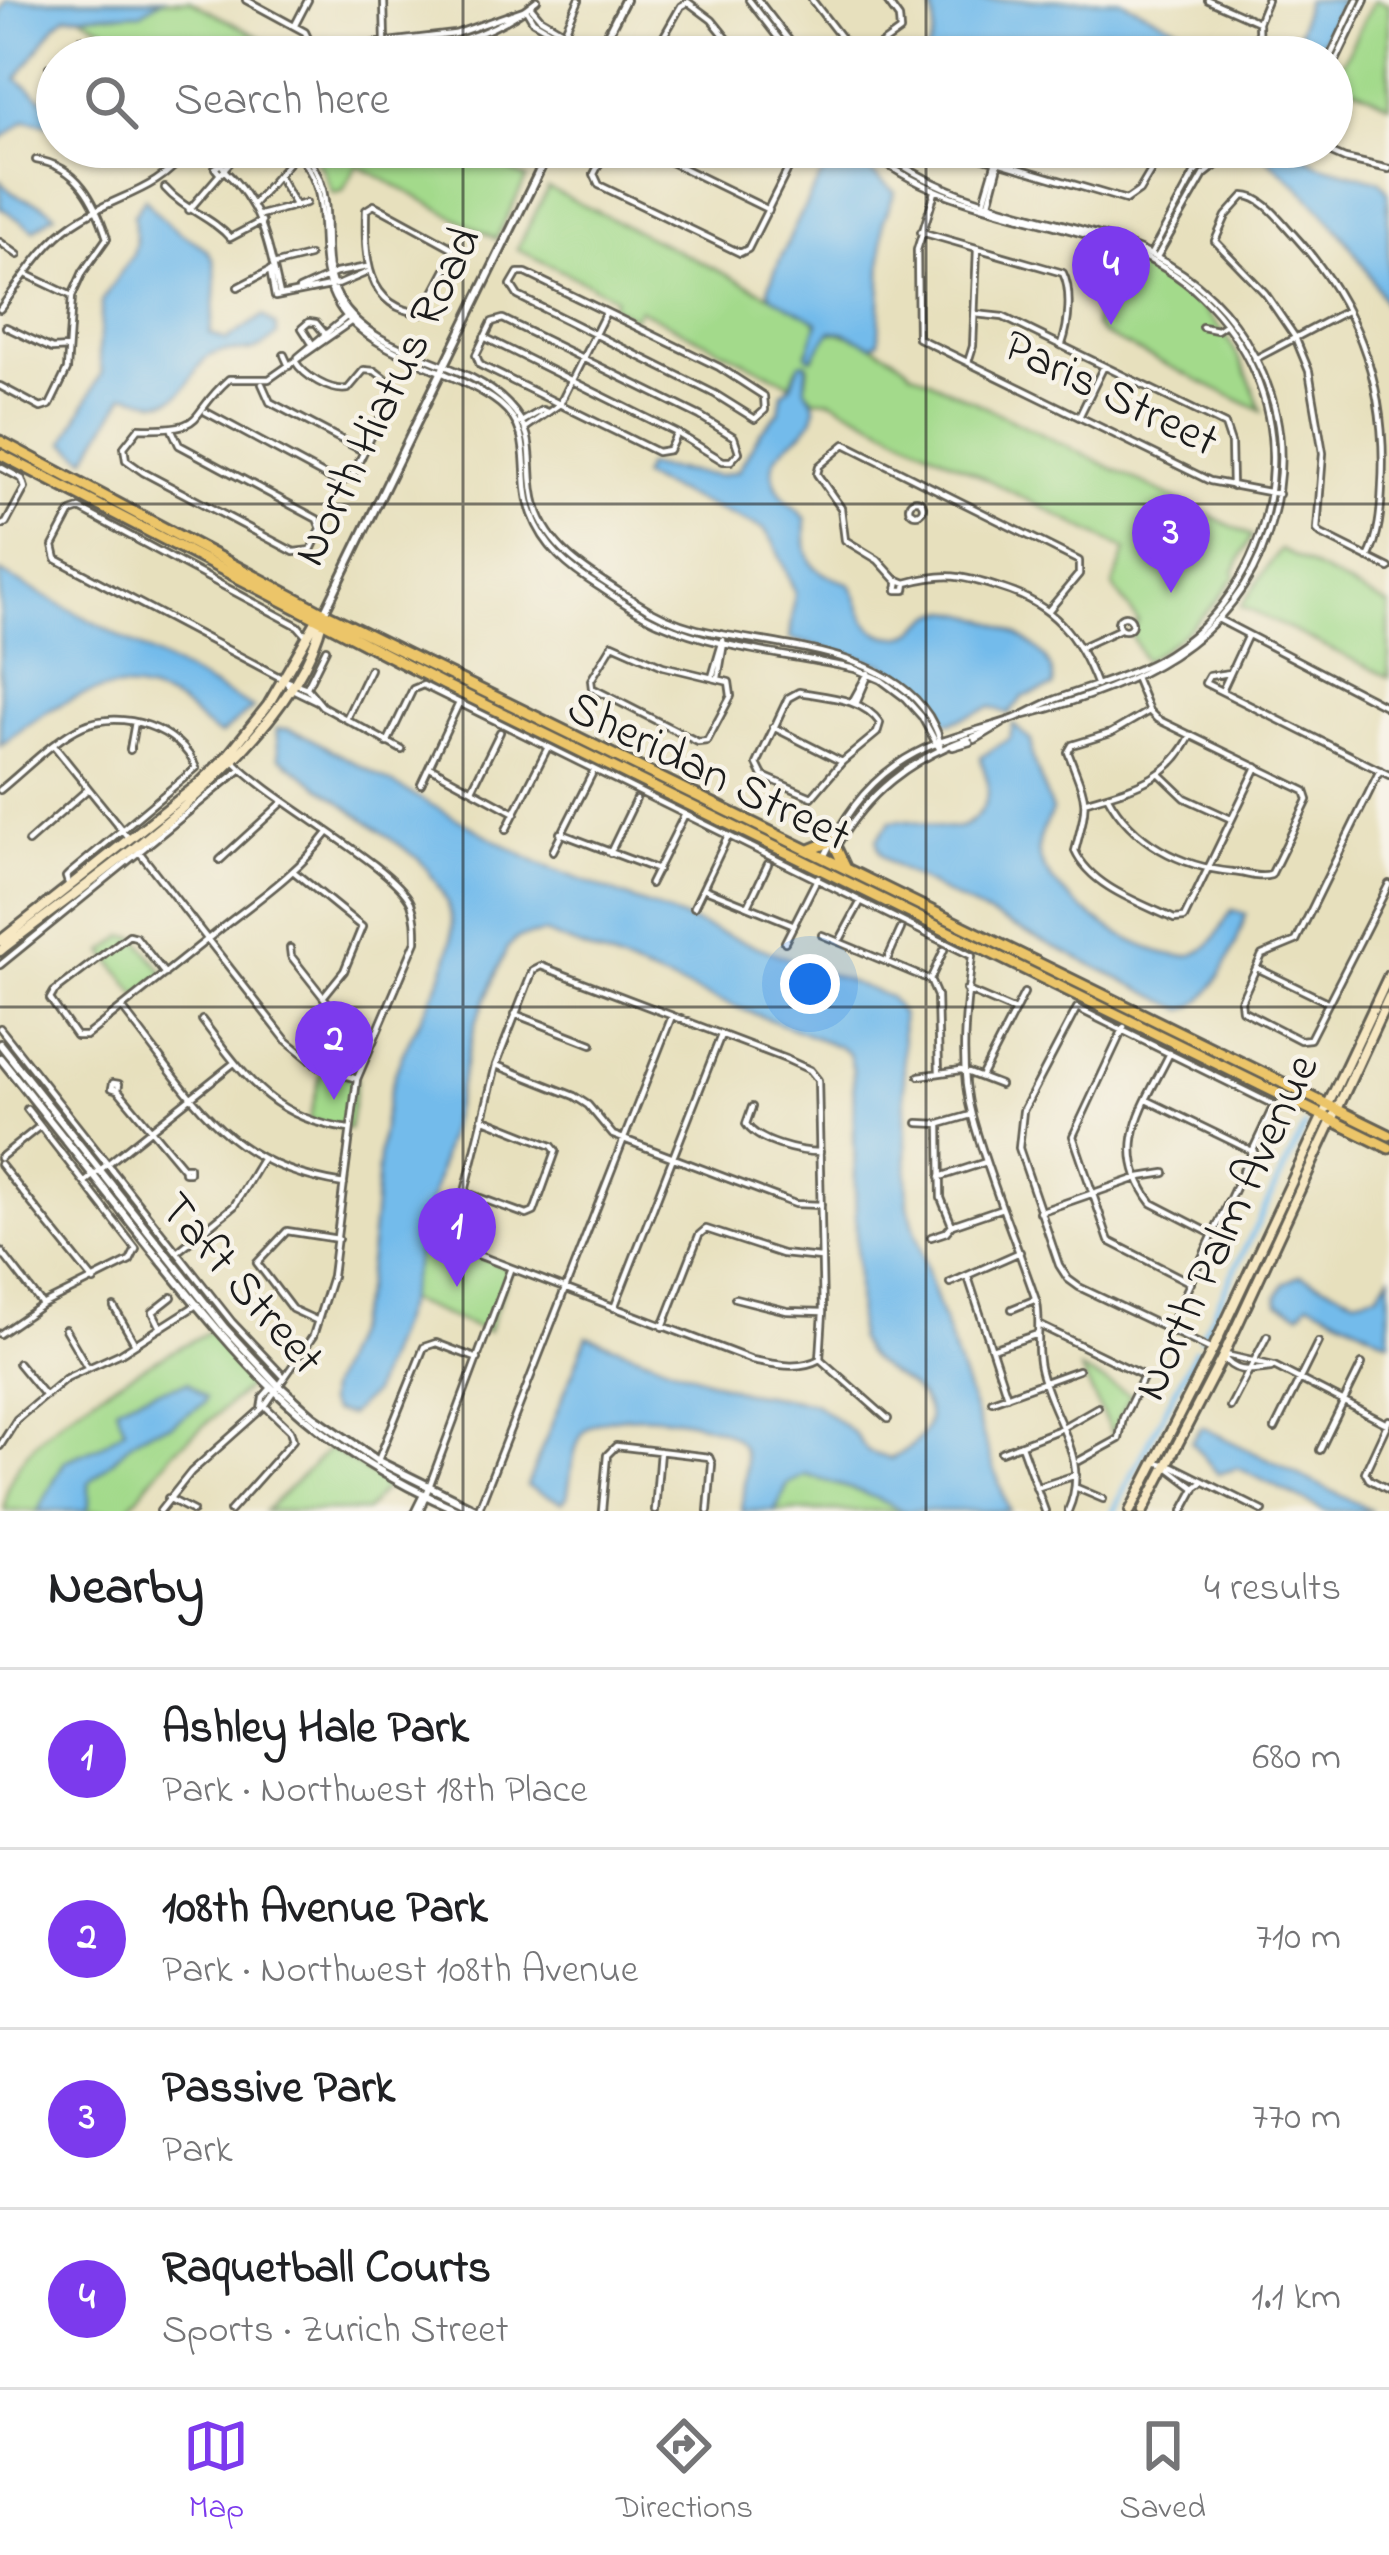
<!DOCTYPE html>
<meta charset="utf-8">
<style>
body{margin:0;font-family:"Indie Flower",sans-serif;background:#f2f2f2;color:#202124}
.you{position:absolute;left:810px;top:984px;width:42px;height:42px;margin:-30px;border:9px solid #fff;border-radius:50%;background:#1a73e8;box-shadow:0 0 0 18px #1a73e833}
.badge{display:grid;place-items:center;width:78px;height:78px;border-radius:50%;background:#7c3aed;color:#fff;font-size:39px;font-weight:700}
.pin{position:absolute;translate:-50% -99px;filter:drop-shadow(0 3px 6px #0008)}
.pin::after{content:'';position:absolute;top:63px;width:42px;height:36px;background:inherit;clip-path:polygon(0 0,100% 0,50% 100%)}
.list{margin:0;padding:0;list-style:none}
h2{display:flex;justify-content:space-between;align-items:center;height:156px;margin:0;padding:0 48px;font-size:51px}
h2 small{font-size:39px;font-weight:400;color:#757577}
.list li{display:grid;grid-template-columns:78px 1fr auto;gap:36px;align-items:center;box-sizing:border-box;height:180px;padding:0 48px;border-top:3px solid #e0e0e0}
.list b{display:block;font-size:45px;white-space:nowrap}
.list p{margin:0;font-size:39px;white-space:nowrap;color:#757577}
.list em{font-size:39px;font-style:normal;color:#757577}
.icon{flex:none;width:66px;height:66px;fill:none;stroke:currentColor;stroke-width:2;stroke-linecap:round;stroke-linejoin:round}
.map{position:relative;flex:none;width:1389px;height:1511px;overflow:hidden}
.search{position:absolute;background:#fff;box-shadow:0 3px 9px #0004;left:36px;right:36px;top:36px;height:132px;display:flex;align-items:center;gap:30px;box-sizing:border-box;padding:0 42px;border-radius:66px;color:#757577;font-size:45px}
.sheet{height:876px;background:#fff}
nav{display:flex;justify-content:space-around;align-items:center;box-sizing:border-box;height:168px;border-top:3px solid #e0e0e0;background:#fff;font-size:33px;color:#757577}
nav a{display:grid;justify-items:center;gap:6px}
nav .on{color:#7c3aed}
.map>svg:first-child{display:block}
.green{fill:#a3da8b;stroke:#607b54;stroke-width:3}
.water{fill:#73bbeb;stroke:#486c84;stroke-width:3}
.lines{fill:none;stroke-linecap:round;stroke-linejoin:round}
.canal{stroke:#73bbeb;stroke-width:6}
.minor-casing{stroke:#636154;stroke-width:10}
.tertiary-casing{stroke:#636154;stroke-width:12}
.secondary-casing{stroke:#636154;stroke-width:14}
.primary-casing{stroke:#636154;stroke-width:15}
.minor{stroke:#fff;stroke-width:4.5}
.tertiary{stroke:#fff;stroke-width:6}
.secondary{stroke:#f7e8c3;stroke-width:8}
.primary{stroke:#ecc569;stroke-width:9}
.grid{fill:none;stroke:#1c1c1c;stroke-width:3;stroke-opacity:0.55}
.labels{text-anchor:middle;dominant-baseline:central;stroke-width:9;stroke-linejoin:round;paint-order:stroke}
.street-label{font-size:48px;fill:#1c1c1c;stroke:#f7f3e8}
</style>
<div class="map">
<svg width="1389" height="1511" viewBox="0 0 1389 1511">
<rect width="100%" height="100%" fill="#f7f3e8"/>
<filter id="ink" filterUnits="userSpaceOnUse"><feTurbulence type="fractalNoise" baseFrequency=".00833" numOctaves="2"/><feDisplacementMap in="SourceGraphic" scale="24" xChannelSelector="R" yChannelSelector="G"/><feConvolveMatrix kernelMatrix="1 2 1 2 8 2 1 2 1" color-interpolation-filters="sRGB"/></filter>
<filter id="wash" filterUnits="userSpaceOnUse"><feTurbulence type="fractalNoise" baseFrequency=".004" numOctaves="4" result="noise"/><feDisplacementMap in="SourceGraphic" scale="48" xChannelSelector="R" yChannelSelector="G"/><feGaussianBlur stdDeviation="2.7" result="paint"/><feColorMatrix in="noise" values="0 0 0 0 0 0 0 0 0 0 0 0 0 0 0 0 0 1.4 0 .05"/><feComposite in="paint" operator="in"/></filter>
<g filter="url(#wash)">
<rect width="100%" height="100%" fill="#e7e0bd"/>
<!-- green -->
<path class="green" d="M50,0H189L296,57H159Z
M1374,0L1389,4V105L1335,78Z
M307,147H466L526,179L496,239L357,165L343,191L333,193L323,170Z
M548,188L812,316L819,327L807,352L814,357L826,333C847,328 899,357 911,371L1252,536L1234,572L1236,575C1211,612 1182,638 1144,661L1131,635L1138,621L1113,586L1126,550L831,400L814,399L805,388L808,365L797,368L791,384L639,309L634,318L612,306L615,297L517,249Z
M1096,246C1184,277 1232,321 1261,411L1103,334L1095,326Z
M1281,550L1389,606V677L1241,606C1256,586 1266,566 1281,550Z
M124,936L136,937L165,974L138,996L104,952Z
M322,1068L357,1079L349,1129L309,1121Z
M453,1242L510,1270L488,1332L406,1300L420,1243Z
M209,1331L251,1380V1385L175,1450L126,1511H5C0,1430 150,1366 209,1331Z
M1081,1370L1131,1395L1112,1434Z
M330,1448L388,1485L366,1511H265Z
M806,1475L861,1492L904,1511H775L788,1484Z"/>
<!-- water -->
<path class="water" d="M6,0H162L141,13L66,16L56,24L17,79L57,110V126L26,120L0,140V13Z
M928,0H1120L1241,57L994,54L923,57C937,39 938,20 928,0Z
M1306,0H1342L1322,42L1299,54L1295,50Z
M1272,147H1294L1317,164L1380,181L1388,192L1389,311C1359,250 1321,203 1269,160L1266,155Z
M843,149L895,192L883,222L879,341L872,345L843,332L831,331L812,358L807,355L818,322L771,296L768,290C777,264 824,157 843,149Z
M0,179C13,203 39,197 55,214L34,230L0,207Z
M145,198C193,267 231,215 210,333L226,340L263,316L276,326L277,335C244,365 234,341 208,357C192,367 190,392 171,399C154,406 142,396 125,395L86,458L65,442L102,372L99,354L102,300L133,254L136,243L134,215Z
M806,362C808,370 803,381 806,389C810,400 818,401 814,414C806,443 753,449 780,492C786,503 798,509 806,519C804,562 809,571 849,583C862,602 859,626 884,635C919,646 924,609 950,611C984,614 1059,644 1053,687L1023,697L1009,714L991,707L951,722L943,721L916,688L883,664L790,639L795,592L774,543L764,529L641,477L646,466L719,476L738,471L760,432L779,412L782,393L792,384L800,363Z
M0,572L253,708L220,735C204,729 193,711 176,702C110,667 52,703 0,746Z
M1013,724L1031,741L1032,756L1052,811C1046,826 1036,838 1039,855C1047,897 1159,971 1197,953C1216,945 1221,925 1232,910L1246,914C1239,940 1212,1005 1184,1010L938,890C917,874 876,866 877,839L891,821C923,815 954,847 980,812C986,804 989,795 988,785C987,775 982,767 981,757L1010,738Z
M276,729H288L306,736L539,864L890,997L902,1015L908,1205L929,1279L1009,1511H904L861,1492L806,1475L788,1484L775,1511H742C743,1493 751,1461 741,1445C723,1416 602,1404 583,1433C572,1449 571,1478 567,1497L562,1502L527,1486L587,1336L739,1391L814,1403L854,1433L868,1452L890,1459C911,1450 942,1426 922,1399C904,1374 872,1373 858,1339L853,1070L849,1054L840,1047L544,933L518,938L507,948L475,1025L405,1306L372,1394L349,1415L332,1411L327,1403L328,1390C343,1354 360,1316 367,1277C378,1209 374,1135 397,1068C413,1022 455,974 452,923C450,900 433,876 419,859L279,757Z
M1300,1275L1355,1298L1378,1293L1389,1276V1341L1309,1302L1300,1313L1278,1303L1277,1296L1285,1283Z
M188,1382L206,1398L204,1403L171,1425L148,1431L133,1441L89,1483V1506L85,1511H38L65,1461L101,1446L125,1429L116,1407C146,1391 157,1392 188,1382Z
M1202,1427L1372,1511H1325L1238,1468L1218,1474L1191,1442Z"/>
<g class="lines">
<!-- canal -->
<path class="canal" d="M1201,1338L1305,1127
M1114,1511L1196,1350"/>
</g>
</g>
<g filter="url(#ink)">
<g class="lines">
<!-- minor casing -->
<g class="minor-casing">
<path id="minor" d="M246,0L305,32L315,53
M384,0L385,42
M749,0L793,57
M758,0L802,57
M812,0L856,57
M1208,0L1258,22
M530,6L540,18L562,31
M526,9L533,21L557,35
M295,25L308,0
M663,41L693,57
M358,48C423,54 486,41 537,0
M78,57L83,52L81,39
M309,57L362,45L455,34L526,9
M553,57L579,0
M652,57L681,6L688,2L712,20L742,57
M864,57L900,31L899,18L886,0
M1259,57L1258,22L1267,0
M1330,57L1357,0
M49,67L57,71
M1332,69L1365,0
M155,147L175,162
M289,147C345,194 305,252 339,306C370,356 454,368 500,404C537,434 517,476 532,514C544,547 569,568 598,586C618,599 638,614 660,623C721,650 791,654 855,669L881,680L905,698L922,717L940,750
M298,147C348,197 310,248 340,300C375,359 463,356 508,404C542,439 524,466 536,506C549,551 593,575 631,599C651,612 673,623 697,629C771,647 884,646 929,716C935,727 941,737 940,750
M608,147L594,174L599,185L740,253L748,249L799,147
M640,147L769,210
M758,147L791,163
M876,147C1006,251 1184,193 1263,374C1286,426 1285,480 1268,534C1233,645 1129,688 1025,715
M947,147L1126,200L1139,191L1165,147
M1146,147L1160,154
M1318,147L1345,159L1389,169
M221,164L225,170L220,174L215,168Z
M225,168L244,147
M166,170L184,147
M225,171C263,206 269,247 280,295
M278,175L295,205
M165,188C184,210 212,217 230,238L262,221
M935,192L917,250L918,338L1210,481L1279,494
M254,203L289,162
M989,203L998,169L996,162
M374,205L453,248L451,260L423,313C364,309 365,254 366,210Z
M983,205L1000,147
M189,210L220,174
M260,215L306,203
M921,232L1063,273C1072,291 1069,324 1062,344
M0,242L18,255
M1151,254L1194,174L1224,147
M1157,257L1204,175L1239,147
M273,265L309,256
M270,270L275,297L340,284L368,272
M518,273H526L719,367L764,396L765,410L755,419L715,394L518,296L511,285Z
M28,275L72,296
M238,287L269,271
M299,290L336,273L367,267
M0,309C22,280 43,244 74,223C119,192 152,197 192,147
M975,314L1003,317L1225,425L1231,443L1232,486
M6,327L52,349L68,348
M1202,327L1217,330L1226,324
M484,337L677,433L723,461H731L739,452L734,437L700,416L503,319L492,322L476,355L480,365L657,452L669,450L677,433
M311,342L302,328L309,322L316,323L326,335
M284,355L289,366
M298,357L345,318
M1255,359L1346,311
M968,362L973,346L977,249
M262,384L270,402L363,451
M0,386L41,408L50,405L67,370L72,296L83,272L107,238C95,201 78,166 36,160
M206,412L338,483L351,478L393,392L392,384L375,371L364,370L348,389C330,392 304,376 295,361
M1080,415L1104,366
M520,423L542,410L547,412
M527,427L560,404L606,312
M172,430L179,445L317,519L321,529L311,550L294,552L143,472L126,460L124,447L139,428C210,430 185,418 229,379H269L349,323
M0,467L22,479L25,488L6,523L0,526
M909 507a7 7 0 1 1 14 0a7 7 0 1 1-14 0Z
M1368,558C1379,536 1381,511 1382,486C1388,389 1359,305 1293,234C1280,220 1263,196 1244,196L1226,216L1215,241L1265,293L1295,337L1309,371L1323,453L1317,530L1321,534L1389,568
M897,581L878,560L845,540L841,508L817,474L819,466L845,444L1079,561V574L1049,610
M906,583L905,590H897L899,580L906,583C946,572 961,575 1000,588C1053,604 1078,635 1097,686
M1118 623a7 7 0 1 1 14 0a7 7 0 1 1-14 0Z
M1218,619L1389,708
M305,634L298,626L80,509L71,512L53,546L56,559L285,680L307,688L322,706L402,750
M613,644L663,666L729,682L731,696L707,741L698,742L592,688L591,680Z
M1081,647L1120,629
M1230,673L1209,676L1205,683L1389,775
M712,677L723,640
M718,678L724,643
M285,680L290,688L317,701
M307,687L326,649
M1222,691L1247,637
M799,692C827,697 863,698 880,723L877,733L842,762L812,797L763,776L757,764L788,698Z
M852,702L868,673
M856,704L868,676
M1149,711L1111,733L1072,745L1068,752C1088,805 1089,797 1075,851C1091,887 1141,903 1174,919L1184,918L1257,767
M346,719L370,669
M773,727L842,762
M973,737L990,730
M975,740L1002,724
M387,743L413,689L423,685L972,956C966,1005 958,1066 972,1116C989,1179 1016,1241 1037,1303C1041,1326 1035,1346 1040,1368C1051,1420 1092,1457 1068,1511
M55,747L130,840
M953,747L970,742
M130,750L135,722
M430,767L515,813
M1380,770L1296,941L1262,955L1241,1001L1242,1010L1300,1040L1310,1039L1389,884
M1161,775L1185,798L1231,819
M421,784L459,703
M472,789L500,732
M0,790C25,770 54,739 83,726C122,709 181,728 196,768L69,874L66,877L69,886
M1107,795C1132,842 1181,867 1233,872C1247,873 1258,879 1271,875L1308,800L1305,791L1157,719L1149,711L1135,677
M1087,801C1133,787 1168,781 1191,735
M506,830L548,747
M560,833L658,870
M28,842L87,790
M836,847C867,793 910,759 969,738
M137,849L286,1040L319,1067L357,1079
M553,851L594,770
M610,853L636,799
M824,857C842,820 862,789 896,765C932,739 973,733 1013,719C1027,714 1040,705 1054,700C1088,687 1124,678 1156,661C1227,622 1269,547 1272,467C1275,403 1247,340 1201,296C1109,208 960,232 865,147
M220,860L282,803
M293,871L362,927L344,971L323,997
M650,884L685,814
M703,888L792,924
M748,906L768,864
M694,907L728,836
M822,935L930,980L937,996L939,1073
M841,938L861,901
M785,942L818,877
M290,948L291,956L335,1012L374,1032
M887,960L901,929
M0,965L241,769
M1257,968L1327,1002
M165,974L136,937L129,935L54,992L50,999L76,1036H86C132,1000 178,963 224,926C260,898 299,871 327,834
M930,980L944,950
M966,990L1015,1011
M122,1008C193,1097 222,1165 344,1184
M515,1014L592,1044
M202,1020C246,1078 273,1119 349,1129
M1124,1027L1073,1136L1109,1241L1191,1283
M0,1028L232,1322L284,1377
M1170,1053C1144,1106 1110,1147 1152,1203L1214,1235
M496,1065L574,1096L588,1105L613,1135L795,1204L821,1205
M982,1075L1024,993
M919,1076L961,1070L1000,1085
M113,1083L119,1084L118,1090L112,1088Z
M118,1090L183,1168
M1147,1100L1254,1152
M752,1107L746,1124C758,1142 797,1152 820,1152
M918,1123L940,1124L971,1115
M940,1124L941,1198L952,1225
M0,1158L40,1126
M0,1164L94,1281
M184,1167H189V1172H184Z
M940,1177L986,1162
M85,1182L234,1063
M464,1192L527,1215L534,1212L556,1151L552,1146L482,1118
M1039,1212L1140,1177L1165,1173
M931,1237L946,1232L952,1225L1002,1208
M0,1250L41,1303
M177,1252L234,1206L261,1161
M968,1277L1007,1396
M950,1283L1020,1252
M735,1298L787,1311L823,1312
M114,1307L135,1344
M614,1308L721,1035
M1012,1309L1034,1300
M318,1321L292,1309L257,1263L287,1231L338,1239
M1041,1326L1144,1376L1123,1418L1119,1439L1079,1461
M663,1327L699,1235L706,1229L782,1254L821,1258
M161,1328L153,1312L172,1297
M65,1329L86,1365
M1168,1330L1274,1105L1077,1008L1023,1111L1019,1148L1059,1265L1068,1279L1079,1287L1210,1349
M0,1334L42,1305L130,1261L136,1249L27,1109
M992,1349L1038,1334
M1226,1355L1274,1366L1387,1424
M1223,1356C1234,1375 1253,1370 1271,1368
M820,1359L823,1312L818,1080L810,1070L786,1059L541,966L533,970L496,1065L454,1237L457,1247L752,1360C775,1364 798,1371 820,1359L888,1419
M18,1363L45,1396
M992,1401L1078,1370
M1230,1407L1267,1336
M261,1409L263,1397L270,1389
M1389,1420L1365,1472L1369,1479L1389,1490
M1275,1429L1318,1342
M1021,1445L1045,1511
M0,1446L17,1419L66,1378L121,1353L198,1304
M1320,1450L1362,1364
M1001,1452L1058,1430L1098,1407
M1155,1462L1173,1466L1263,1511
M377,1463L424,1347L436,1343L478,1359
M1166,1466L1195,1488
M1036,1488L1076,1475
M1077,1488L1103,1499
M168,1498L193,1511
M160,1511L191,1472L265,1406L313,1336L332,1276L357,1079L416,941C416,928 416,916 411,903C394,865 269,800 232,759
M230,1511L293,1440L290,1430L267,1408
M415,1511L424,1493
M420,1511L510,1270
M478,1511L672,1016
M602,1511L607,1455L616,1446L709,1457L712,1464L708,1511
M655,1511L660,1451
M1183,1511L1196,1487L1203,1482"/>
</g>
<!-- tertiary casing -->
<g class="tertiary-casing">
<path id="tertiary" d="M596,57L625,0
M324,613L551,147
M0,1044L225,1328L277,1384L313,1416L378,1461L479,1511
M0,1058C50,1120 99,1183 149,1246C247,1368 310,1447 460,1511"/>
</g>
<!-- secondary casing -->
<g class="secondary-casing">
<path id="secondary" d="M0,941L200,783L228,755L268,705L318,618
M0,951C100,872 294,746 323,617
M1130,1511L1212,1351L1389,975
M1143,1511L1223,1356L1389,997"/>
</g>
<!-- primary casing -->
<g class="primary-casing">
<path id="primary" d="M0,441L324,613L1389,1135
M0,454L445,685L1389,1148
M836,848L845,867
M810,850L832,841"/>
</g>
<!-- minor -->
<use href="#minor" class="minor"/>
<!-- tertiary -->
<use href="#tertiary" class="tertiary"/>
<!-- secondary -->
<use href="#secondary" class="secondary"/>
<!-- primary -->
<use href="#primary" class="primary"/>
</g>
</g>
<!-- grid -->
<path class="grid" d="M463,0V57M926,0V57M463,147V1511M926,147V1511M0,504H1389M0,1007H1389"/>
<g class="labels">
<!-- street labels -->
<g class="street-label">
<text transform="translate(1110 395) rotate(26)">Paris Street</text>
<text transform="translate(389 397) rotate(-64)">North Hiatus Road</text>
<text transform="translate(708 773) rotate(26)">Sheridan Street</text>
<text transform="translate(1228 1228) rotate(-65)">North Palm Avenue</text>
<text transform="translate(240 1285) rotate(49)">Taft Street</text>
</g>
</g>
</svg>
<div class="you"></div>
<div class="pin badge" style="left:457px;top:1287px">1</div>
<div class="pin badge" style="left:334px;top:1100px">2</div>
<div class="pin badge" style="left:1171px;top:593px">3</div>
<div class="pin badge" style="left:1111px;top:325px">4</div>
<div class="search"><svg class="icon" aria-label="search" viewBox="0 0 24 24"><circle cx="10" cy="10" r="6"/><path d="M15 15l6 6"/></svg>Search here</div>
</div>
<section class="sheet">
<h2>Nearby<small>4 results</small></h2>
<ul class="list">
<li><span class="badge">1</span><div><b>Ashley Hale Park</b><p>Park · Northwest 18th Place</p></div><em>680 m</em></li>
<li><span class="badge">2</span><div><b>108th Avenue Park</b><p>Park · Northwest 108th Avenue</p></div><em>710 m</em></li>
<li><span class="badge">3</span><div><b>Passive Park</b><p>Park</p></div><em>770 m</em></li>
<li><span class="badge">4</span><div><b>Raquetball Courts</b><p>Sports · Zurich Street</p></div><em>1.1 km</em></li>
</ul>
</section>
<nav>
<a class="on"><svg class="icon" aria-label="map" viewBox="0 0 24 24"><path d="M3 6l6-2 6 2 6-2v14l-6 2-6-2-6 2zM9 4v14M15 6v14"/></svg>Map</a>
<a><svg class="icon" aria-label="directions" viewBox="0 0 24 24"><path d="M12 3l9 9-9 9-9-9zM9 14v-3h6M13 9l2 2-2 2"/></svg>Directions</a>
<a><svg class="icon" aria-label="saved" viewBox="0 0 24 24"><path d="M7 4h10v16l-5-4-5 4z"/></svg>Saved</a>
</nav>
